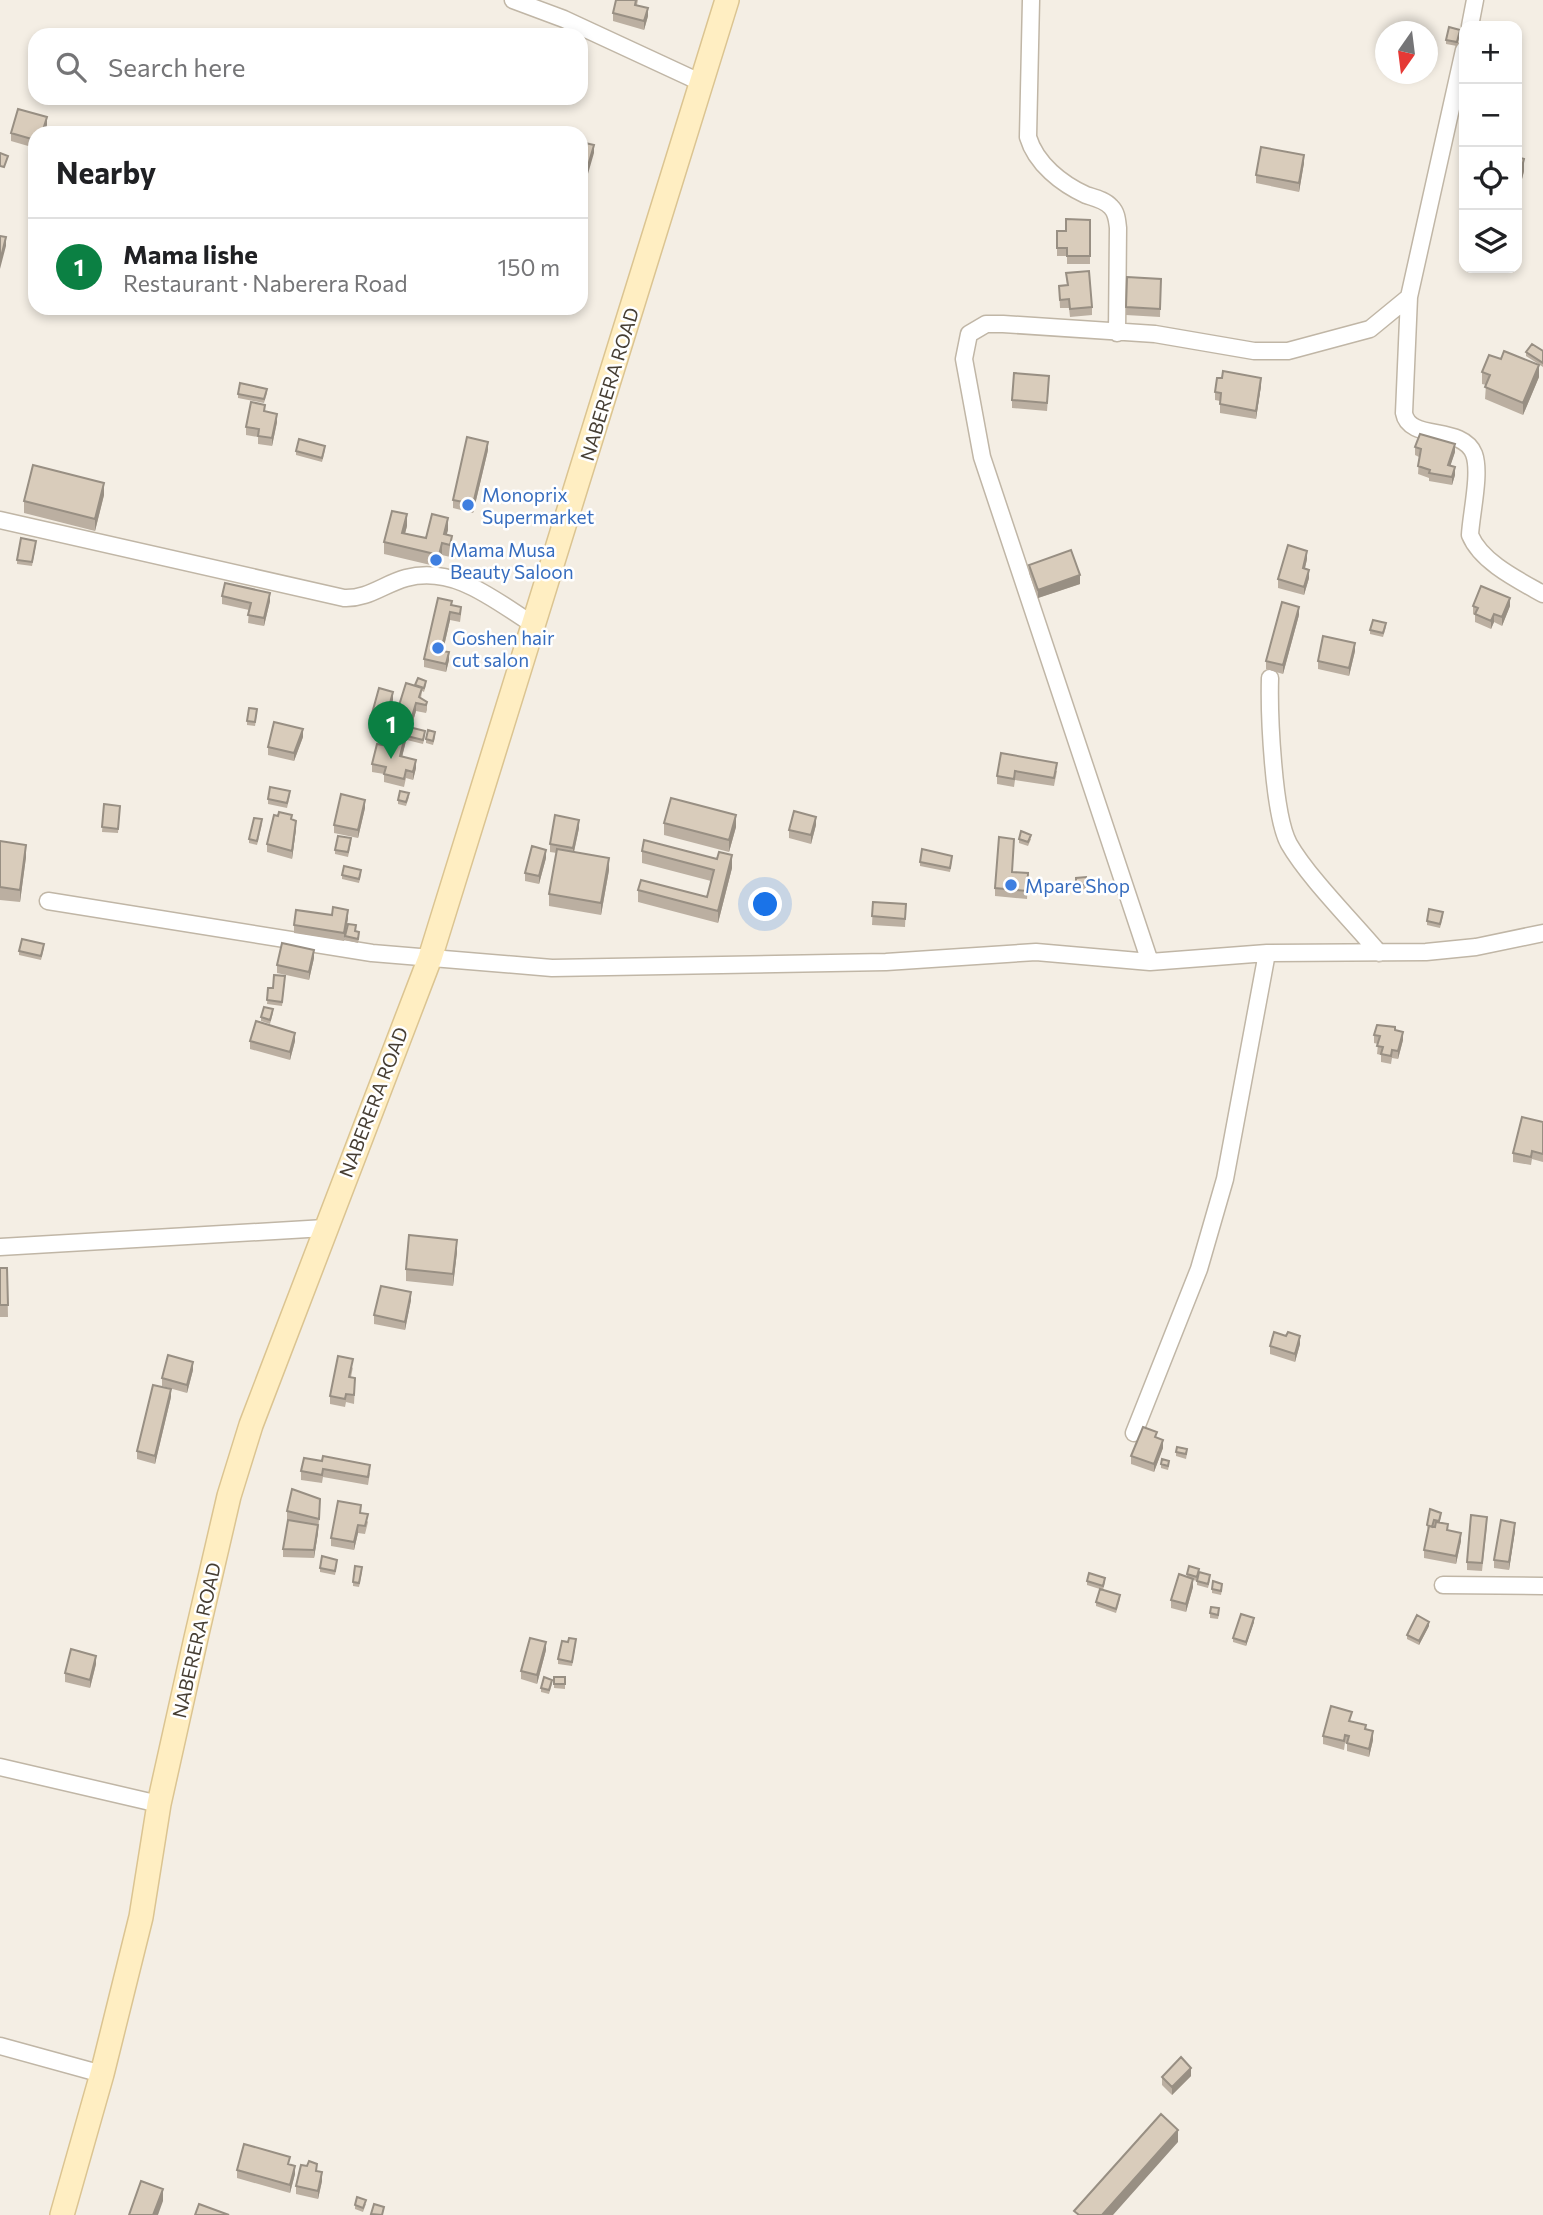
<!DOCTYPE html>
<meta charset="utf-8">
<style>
body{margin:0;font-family:Commissioner,sans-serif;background:#f6f6f6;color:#202124}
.controls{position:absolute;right:21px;top:21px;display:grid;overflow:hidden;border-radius:14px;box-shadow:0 4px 10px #0003}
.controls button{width:63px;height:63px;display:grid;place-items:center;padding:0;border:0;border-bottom:2px solid #e0e0e0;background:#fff;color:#202124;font:35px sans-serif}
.compass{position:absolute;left:1375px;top:21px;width:63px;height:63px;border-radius:50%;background:#fff;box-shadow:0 4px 10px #0003;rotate:194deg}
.you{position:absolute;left:766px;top:905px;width:24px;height:24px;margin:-18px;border:5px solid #fff;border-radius:50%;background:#1a73e8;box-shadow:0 0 0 10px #1a73e833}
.badge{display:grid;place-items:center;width:46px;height:46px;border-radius:50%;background:#0b8043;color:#fff;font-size:23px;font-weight:700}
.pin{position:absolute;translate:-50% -58px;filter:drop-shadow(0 2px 4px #0008)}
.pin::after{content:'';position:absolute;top:37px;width:24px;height:21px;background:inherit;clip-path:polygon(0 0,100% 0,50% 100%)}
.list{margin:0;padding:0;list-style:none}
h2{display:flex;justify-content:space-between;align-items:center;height:91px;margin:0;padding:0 28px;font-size:30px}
h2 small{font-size:23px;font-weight:400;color:#757577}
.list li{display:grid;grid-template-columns:46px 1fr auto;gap:21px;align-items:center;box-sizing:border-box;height:98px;padding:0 28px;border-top:2px solid #e0e0e0}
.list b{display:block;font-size:26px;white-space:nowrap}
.list p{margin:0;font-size:23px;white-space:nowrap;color:#757577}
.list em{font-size:23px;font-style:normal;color:#757577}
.icon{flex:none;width:38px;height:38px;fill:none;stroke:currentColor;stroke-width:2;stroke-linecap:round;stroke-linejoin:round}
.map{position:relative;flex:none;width:1543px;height:2215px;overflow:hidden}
.search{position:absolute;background:#fff;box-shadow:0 4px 10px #0003;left:28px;top:28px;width:560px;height:77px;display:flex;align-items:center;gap:18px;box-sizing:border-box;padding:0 24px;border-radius:21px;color:#757577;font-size:26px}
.panel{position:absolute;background:#fff;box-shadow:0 4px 10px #0003;left:28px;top:126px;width:560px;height:189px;border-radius:21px}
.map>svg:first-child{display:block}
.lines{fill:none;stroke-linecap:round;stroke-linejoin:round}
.street-casing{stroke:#c0b6a6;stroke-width:19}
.secondary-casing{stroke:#dbc491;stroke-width:26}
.street{stroke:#fff;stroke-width:16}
.secondary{stroke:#ffeec2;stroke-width:23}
.wall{fill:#bbafa1}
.shaded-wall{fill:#988f83}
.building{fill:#d9ccbb;stroke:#988f83;stroke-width:2}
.shop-dot{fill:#3f7fe0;stroke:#fff;stroke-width:2.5}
.labels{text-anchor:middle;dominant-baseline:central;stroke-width:5;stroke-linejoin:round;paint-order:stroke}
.street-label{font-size:19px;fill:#463e33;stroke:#fff}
.shop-label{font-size:19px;fill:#366cbe;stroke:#fff;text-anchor:start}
</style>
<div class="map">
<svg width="1543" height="2215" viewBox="0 0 1543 2215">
<rect width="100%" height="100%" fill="#f4eee4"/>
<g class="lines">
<!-- street casing -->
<g class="street-casing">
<path id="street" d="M513,0L564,19L702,83
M1031,0L1028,137C1036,164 1062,184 1086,195C1095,198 1105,200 1111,207C1117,213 1117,220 1118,228L1117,333
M1470,26L1475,0
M1464,50L1409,297L1404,413C1409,442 1462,424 1474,454C1481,473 1471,514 1470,535C1481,562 1518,580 1543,594
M0,520L344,598C368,599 384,584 406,578C455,565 495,601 534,625
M1270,678C1269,713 1273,815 1289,844C1308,877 1353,922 1379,953
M48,901L372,953L552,968L886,962L1036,952L1150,962L1267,953L1426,952L1476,947L1543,933
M1150,962L982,457L964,359L969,334L986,324H1003L1155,334L1254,351H1288L1370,329L1409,297
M0,1247L325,1228
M1134,1433L1199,1269L1225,1179L1267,953
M1443,1585L1543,1586
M0,1767L159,1804
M0,2046L102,2074"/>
</g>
<!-- secondary casing -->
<g class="secondary-casing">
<path id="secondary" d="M62,2215L102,2074L141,1917L159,1804L196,1638L229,1496L251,1425L430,958L727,0"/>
</g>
<!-- street -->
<use href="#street" class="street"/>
<!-- secondary -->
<use href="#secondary" class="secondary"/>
</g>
<!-- wall -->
<path class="wall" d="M616,0H638L637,5L648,16L644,30L613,21V13Z
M1460,34L1457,46L1446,44V40Z
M47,125L44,133H35V148L11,141V133Z
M1517,139L1520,152L1519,158L1524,171L1520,187L1517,186Z
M1304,163L1299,192L1256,183V175Z
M1090,220V264H1067V256H1057V231H1066Z
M1066,273L1092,307V315L1070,317L1069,308H1060L1059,286L1067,285Z
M1161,279L1160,317L1126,315V307Z
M1543,351V367L1526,356V352Z
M1482,372L1539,377L1523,415L1485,399L1486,385L1482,384Z
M1049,384L1047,411L1012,408V400Z
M1261,386L1256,419L1220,413V401L1215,400V392Z
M267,393L264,403L238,398V394Z
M265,412L277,422L272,446L258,444V437L246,435V427Z
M1415,447L1455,452L1450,466L1455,475L1452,485L1429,481V478L1418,474L1419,457L1415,455Z
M325,450L322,462L296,455V451Z
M488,450L473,513L453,508V500Z
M104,495L95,531L24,513V501Z
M407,526L405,533L426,538L448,530L446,535L452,548L450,557L442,555L439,567L384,554V542Z
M36,545L32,566L17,564V560Z
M1307,559L1305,568L1309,578L1304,595L1278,588V579Z
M1029,565L1080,584L1038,598L1029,573Z
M222,596L270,601L264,626L248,623L249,610L222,604Z
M452,605L461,615L460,622L450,620L443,651L449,660L446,672L424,667V659Z
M1473,606H1510L1502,626L1494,622L1491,629L1475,622V615L1473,614Z
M1299,615L1283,674L1266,669V661Z
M1386,627L1383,637L1370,634V630Z
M1355,651L1349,676L1318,669V661Z
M415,685H426L424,692L422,691L421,698L427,702V710L426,713L416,711L411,728L425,735L423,744L407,740L409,727L402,757L416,768L413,780L406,778L404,787L384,782V774L372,772V764L388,746L396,715Z
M393,700L385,729L371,726V717Z
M257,713L255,726L247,725V721Z
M303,737L294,761L268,755V747Z
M435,737L433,745L426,743V739Z
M1001,753L1057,771L1054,786L1015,780L1014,787L997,784V776Z
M290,795L287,808L268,804V799Z
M409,797L406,806L398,804V800Z
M104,804L120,806L118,833L102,832Z
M365,808L358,838L334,833V825Z
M292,820L296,829L292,859L267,852V844Z
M664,823L736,827L729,852L664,835Z
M262,824L257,845L249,843V839Z
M816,825L811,844L789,838V830Z
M579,828L574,852L609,870L601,915L549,906V894L557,853L550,852V844Z
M1019,839H1031L1028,846L1019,843Z
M0,841L26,857L20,902L0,900Z
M351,842L348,857L335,854V850Z
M1014,847L1012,872L1028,881L1027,899L995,896V888Z
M642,851L732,868L718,923L638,902V890L707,897L711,881L642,863Z
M546,858L539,884L525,881V873Z
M952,860L950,872L920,866V862Z
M361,874L359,883L342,879V875Z
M1086,877V889L1076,890V878Z
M873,902L906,904L905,927L872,925Z
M1443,916L1440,928L1427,925V921Z
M348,918L344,941L294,933V925Z
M356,931L359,936L358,943L345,940V936Z
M44,948L41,960L19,955V951Z
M314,958L309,980L277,973V965Z
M285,980L282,1006L267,1004L268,988H273Z
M273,1013L270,1024L261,1021V1017Z
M1395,1030L1403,1040L1398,1059L1392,1058L1391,1064L1381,1062V1055L1377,1054L1378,1044L1374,1043V1035Z
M250,1041H295L290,1060L250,1049Z
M1543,1122V1162L1532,1159L1531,1165L1513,1162V1153Z
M457,1252L453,1286L406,1281V1269Z
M0,1268H7L8,1317H0Z
M411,1300L405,1330L374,1324V1315Z
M1300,1344L1295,1362L1270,1354V1346Z
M353,1367L351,1377L355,1386L354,1404L346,1402L345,1407L330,1404V1396Z
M193,1370L187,1393L162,1386V1378Z
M171,1397L155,1464L137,1459V1451Z
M1157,1438L1163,1448L1154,1472L1131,1464V1456Z
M1176,1452L1187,1453L1186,1459L1176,1456Z
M304,1458L370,1473L368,1485L323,1477L322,1483L301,1480V1471Z
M1161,1464L1169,1465L1168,1470L1161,1468Z
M320,1507L318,1533L314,1558L283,1557V1549L290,1520L287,1519V1511Z
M361,1513L368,1522L365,1534L358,1533L354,1550L331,1546V1538Z
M1441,1517L1439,1523L1461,1541L1456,1564L1424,1558V1550L1428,1530L1427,1525Z
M1487,1525L1482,1571L1467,1570V1562Z
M1515,1531L1509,1570L1494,1568V1560Z
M337,1564L335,1575L320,1572V1568Z
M1199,1569L1197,1581L1193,1580V1587L1186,1612L1171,1608V1600L1187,1577V1574Z
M362,1572L359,1587L353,1586V1582Z
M1210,1579L1208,1588L1197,1585V1581Z
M1087,1581L1105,1582L1103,1590L1087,1585Z
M1222,1588L1221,1595L1212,1593V1589Z
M1120,1599L1116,1613L1096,1606V1602Z
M1210,1613H1219L1218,1619L1210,1618Z
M1254,1622L1246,1646L1233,1642V1638Z
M1429,1626L1419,1645L1407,1639V1635Z
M576,1643L572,1666L558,1664V1659Z
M546,1650L537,1684L521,1679V1671Z
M96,1664L90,1688L65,1682V1673Z
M554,1677H565V1689L554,1688Z
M552,1684L549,1694L541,1692V1688Z
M1351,1721L1366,1729L1373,1740L1369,1757L1347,1751V1744L1345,1743L1344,1750L1323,1744V1736Z
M1191,2076L1172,2095L1162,2085V2077Z
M290,2165L295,2174L290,2193L237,2178V2170Z
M322,2181L318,2199L296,2194V2186Z
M366,2204L363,2212L355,2209V2205Z"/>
<!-- shaded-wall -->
<path class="shaded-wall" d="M648,8V16L644,30V21Z
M47,117V125L44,133H42Z
M1520,140V152L1517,164V152Z
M594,145V153L581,198V190Z
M1304,155V163L1299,192V183Z
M1524,159V171L1520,187V175Z
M6,237V246L0,269V261Z
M1539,365V377L1523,415V403Z
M1261,378V386L1256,419V411Z
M277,414V422L272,446V438Z
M488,442V450L473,513V504Z
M1455,444V452L1448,473V465Z
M1455,467V475L1452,485V477Z
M104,483V495L95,531V519Z
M407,514V526L402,545V533Z
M448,518V530L444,544V534Z
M452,536V548L450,557V545Z
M442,543V555L439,567V555Z
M1307,551V559L1303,576V568Z
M1309,570V578L1304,595V587Z
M1080,575V584L1038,598V590Z
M270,593V601L264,626V618Z
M1510,598V606L1502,626V617Z
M1299,607V615L1283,674V665Z
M450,612V620L441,659V651Z
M1494,614V622L1491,629V621Z
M1355,643V651L1349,676V668Z
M449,652V660L446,672V664Z
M393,692V700L385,729V721Z
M416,703V711L411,728V720Z
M409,721V729L400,765V756Z
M303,729V737L294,761V753Z
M416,760V768L413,780V772Z
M365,800V808L358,838V830Z
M736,815V827L729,852V840Z
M816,817V825L811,844V835Z
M579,820V828L573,856V848Z
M296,821V829L292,859V851Z
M26,845V857L20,902V890Z
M546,850V858L539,884V876Z
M732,855V868L718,923V911Z
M609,858V870L601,915V903Z
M348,910V918L344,941V933Z
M314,950V958L309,980V972Z
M1403,1032V1040L1398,1059V1051Z
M295,1033V1041L290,1060V1052Z
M457,1240V1252L453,1286V1274Z
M411,1292V1300L405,1330V1322Z
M1300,1336V1344L1295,1362V1354Z
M193,1362V1370L187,1393V1385Z
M171,1389V1397L155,1464V1456Z
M1163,1440V1448L1154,1472V1464Z
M1515,1523V1531L1509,1570V1562Z
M318,1525V1533L314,1558V1550Z
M358,1525V1533L354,1550V1542Z
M1461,1533V1541L1456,1564V1556Z
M1193,1579V1587L1186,1612V1604Z
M1254,1618V1622L1246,1646V1642Z
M1429,1622V1626L1419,1645V1641Z
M546,1642V1650L537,1684V1675Z
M96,1656V1664L90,1688V1680Z
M1373,1731V1740L1369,1757V1749Z
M1191,2068V2076L1172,2095V2087Z
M1178,2130V2142L1113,2215H1102Z
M295,2166V2174L290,2193V2185Z
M322,2172V2181L318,2199V2191Z
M163,2189V2201L158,2215H153Z"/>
<!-- building -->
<path class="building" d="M616,0H636L635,5L648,8L644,21L613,13Z
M1449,27L1460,30L1457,42L1446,40Z
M18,109L47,117L42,133H35V140L11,133Z
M1517,139L1520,140L1517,152Z
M581,142L594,145L581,190Z
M1261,147L1304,155L1299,183L1256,175Z
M0,153L8,156L4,167L0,166Z
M1517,157L1524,159L1520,175L1517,174Z
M1066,219L1090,220V256H1067V248H1057V231H1066Z
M0,236L6,237L0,261Z
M1089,271L1092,307L1070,309L1069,299L1060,300L1059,286L1068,285L1066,273Z
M1127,277L1161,279L1160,309L1126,307Z
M1532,344L1543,351V363L1526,352Z
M1504,351L1539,365L1523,403L1485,387L1490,375L1482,372L1489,355L1501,359Z
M1223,371L1261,378L1256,411L1220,404L1221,393L1215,392L1217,378H1222Z
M1014,373L1049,376L1047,403L1012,400Z
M240,383L267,389L264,399L238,394Z
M251,402L265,405L264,411L277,414L272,438L258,436L259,429L246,427Z
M1420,434L1455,444L1448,465L1455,467L1452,477L1429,473L1430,470L1418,466L1421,449L1415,447Z
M467,437L488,442L473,504L453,500Z
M299,439L325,446L322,458L296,451Z
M33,465L104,483L95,519L24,501Z
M392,511L407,514L402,533L426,538L432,514L448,518L444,534L452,536L450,545L442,543L439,555L384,542Z
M21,538L36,541L32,562L17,560Z
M1288,545L1307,551L1303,568L1309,570L1304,587L1278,579Z
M1071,550L1080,575L1038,590L1029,565Z
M225,583L270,593L264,618L248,615L251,603L222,596Z
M1481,586L1510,598L1502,617L1494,614L1491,621L1475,614L1478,608L1473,606Z
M438,598L452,601L451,605L461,607L460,614L450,612L441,651L449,652L446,664L424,659Z
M1282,602L1299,607L1283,665L1266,661Z
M1373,620L1386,623L1383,633L1370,630Z
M1323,636L1355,643L1349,668L1318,661Z
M418,678L426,681L424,688L415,685Z
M406,683L422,688L419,697L427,702L426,705L416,703L411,720L396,715Z
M379,688L393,692L385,721L371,717Z
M249,708L257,709L255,722L247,721Z
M394,718L409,721L400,756L416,760L413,772L406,770L404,779L384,774L386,767L372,764L377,744L388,746Z
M274,722L303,729L294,753L268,747Z
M409,727L425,731L423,740L407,736Z
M428,730L435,732L433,741L426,739Z
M1001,753L1057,763L1054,778L1015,771L1014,779L997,776Z
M270,787L290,791L287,803L268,799Z
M400,791L409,793L406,802L398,800Z
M341,794L365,800L358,830L334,825Z
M671,798L736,815L729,840L664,823Z
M104,804L120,806L118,829L102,827Z
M794,811L816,817L811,835L789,830Z
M279,812L292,815L291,819L296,821L292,851L267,844L274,815L278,816Z
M555,815L579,820L573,848L550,844Z
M254,818L262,819L257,841L249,839Z
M1021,831L1031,835L1028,842L1019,839Z
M338,836L351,838L348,852L335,850Z
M999,837L1014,839L1012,872L1028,873L1027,891L995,888Z
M644,840L717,859L719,852L732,855L718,911L638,890L641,880L707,897L714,870L642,851Z
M0,841L26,845L20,890L0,887Z
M532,846L546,850L539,876L525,873Z
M557,849L609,858L601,903L549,894Z
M922,849L952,856L950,868L920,862Z
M344,866L361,870L359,879L342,875Z
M1086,877V885L1076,886V878Z
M873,902L906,904L905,919L872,916Z
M333,907L348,910L344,933L294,925L296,910L332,915Z
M1429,909L1443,912L1440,924L1427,921Z
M348,924L356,925L355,931L359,932L358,939L345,936Z
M22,939L44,944L41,956L19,951Z
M282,943L314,950L309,972L277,965Z
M274,975L285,976L282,1002L267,1000L268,988H273Z
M264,1007L273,1009L270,1020L261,1017Z
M256,1021L295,1033L290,1052L250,1041Z
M1377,1025L1395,1027V1030L1403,1032L1398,1051L1392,1050L1391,1056L1381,1054L1383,1047L1377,1046L1380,1036L1374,1035Z
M1522,1117L1543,1122V1154L1532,1151L1531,1157L1513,1153Z
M409,1235L457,1240L453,1274L406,1269Z
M0,1268H7L8,1305H0Z
M381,1286L411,1292L405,1322L374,1315Z
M1274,1332L1286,1336L1288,1332L1300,1336L1295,1354L1270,1346Z
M168,1355L193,1362L187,1385L162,1378Z
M338,1356L353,1359L349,1377L355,1378L354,1395L346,1394L345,1399L330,1396Z
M153,1385L171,1389L155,1456L137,1451Z
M1143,1427L1157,1432L1155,1437L1163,1440L1154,1464L1131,1456Z
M1177,1447L1187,1449L1186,1454L1176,1452Z
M323,1456L370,1465L368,1477L323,1469L322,1475L301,1471L304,1458L322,1461Z
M1162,1459L1169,1461L1168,1466L1161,1464Z
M292,1489L320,1499L319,1519L287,1511Z
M338,1501L361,1505L360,1513L368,1514L365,1526L358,1525L354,1542L331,1538Z
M1430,1509L1441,1513L1439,1521L1434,1520L1432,1527L1427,1525Z
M1471,1515L1487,1517L1482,1563L1467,1562Z
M288,1520L318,1525L314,1550L283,1549Z
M1501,1520L1515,1523L1509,1562L1494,1560Z
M1436,1522L1448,1524L1447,1530L1461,1533L1456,1556L1424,1550L1429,1526L1435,1527Z
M322,1556L337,1560L335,1571L320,1568Z
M355,1566L362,1567L359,1583L353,1582Z
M1189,1566L1199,1569L1197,1577L1187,1574Z
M1199,1572L1210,1575L1208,1584L1197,1581Z
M1089,1573L1105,1578L1103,1586L1087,1581Z
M1179,1574L1193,1579L1186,1604L1171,1600Z
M1213,1581L1222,1584L1221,1591L1212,1589Z
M1100,1589L1120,1595L1116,1609L1096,1602Z
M1211,1607L1219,1608L1218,1615L1210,1613Z
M1241,1614L1254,1618L1246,1642L1233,1638Z
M1417,1615L1429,1622L1419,1641L1407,1635Z
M530,1638L546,1642L537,1675L521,1671Z
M569,1638L576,1639L572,1662L558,1659L562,1641L568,1642Z
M71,1649L96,1656L90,1680L65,1673Z
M544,1677L552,1680L549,1690L541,1688Z
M554,1677H565V1684H554Z
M1331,1706L1352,1712L1349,1721L1366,1725L1365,1729L1373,1731L1369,1749L1347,1743L1349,1736L1345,1735L1344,1741L1323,1736Z
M1181,2057L1191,2068L1172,2087L1162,2077Z
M1161,2114L1178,2130L1102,2215H1079L1074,2211Z
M244,2144L290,2157L288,2164L295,2166L290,2185L237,2170Z
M309,2161L317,2164L316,2171L322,2172L318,2191L296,2186L301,2165L307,2166Z
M141,2181L163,2189L153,2215H129Z
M357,2197L366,2200L363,2208L355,2205Z
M199,2204L229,2215H195Z
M374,2204L384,2207L382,2215L371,2214Z"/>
<!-- markers -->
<g class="shop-dot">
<circle cx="468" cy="505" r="7"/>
<circle cx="436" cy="560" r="7"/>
<circle cx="438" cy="648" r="7"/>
<circle cx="1011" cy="885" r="7"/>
</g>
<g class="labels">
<!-- street labels -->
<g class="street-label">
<text transform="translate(609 384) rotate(-73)">NABERERA ROAD</text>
<text transform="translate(373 1102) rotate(-69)">NABERERA ROAD</text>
<text transform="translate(196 1640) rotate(-77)">NABERERA ROAD</text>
</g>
<!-- shop labels -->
<g class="shop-label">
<text x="482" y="494">Monoprix<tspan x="482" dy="22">Supermarket</tspan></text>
<text x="450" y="549">Mama Musa<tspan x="450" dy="22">Beauty Saloon</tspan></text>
<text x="452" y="637">Goshen hair<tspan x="452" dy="22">cut salon</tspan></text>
<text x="1025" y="885">Mpare Shop</text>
</g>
</g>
</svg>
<div class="controls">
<button>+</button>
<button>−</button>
<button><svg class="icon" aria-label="locate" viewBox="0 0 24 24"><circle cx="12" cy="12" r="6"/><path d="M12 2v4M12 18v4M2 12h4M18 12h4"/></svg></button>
<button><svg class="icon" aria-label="layers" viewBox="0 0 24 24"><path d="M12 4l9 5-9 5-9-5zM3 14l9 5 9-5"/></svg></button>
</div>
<svg class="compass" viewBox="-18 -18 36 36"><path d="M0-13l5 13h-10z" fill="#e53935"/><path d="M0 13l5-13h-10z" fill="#757577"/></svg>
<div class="you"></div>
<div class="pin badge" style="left:391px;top:759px">1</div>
<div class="search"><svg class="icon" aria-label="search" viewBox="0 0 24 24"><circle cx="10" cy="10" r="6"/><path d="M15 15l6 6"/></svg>Search here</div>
<section class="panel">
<h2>Nearby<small></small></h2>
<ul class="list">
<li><span class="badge">1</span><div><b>Mama lishe</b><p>Restaurant · Naberera Road</p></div><em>150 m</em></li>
</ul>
</section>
</div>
